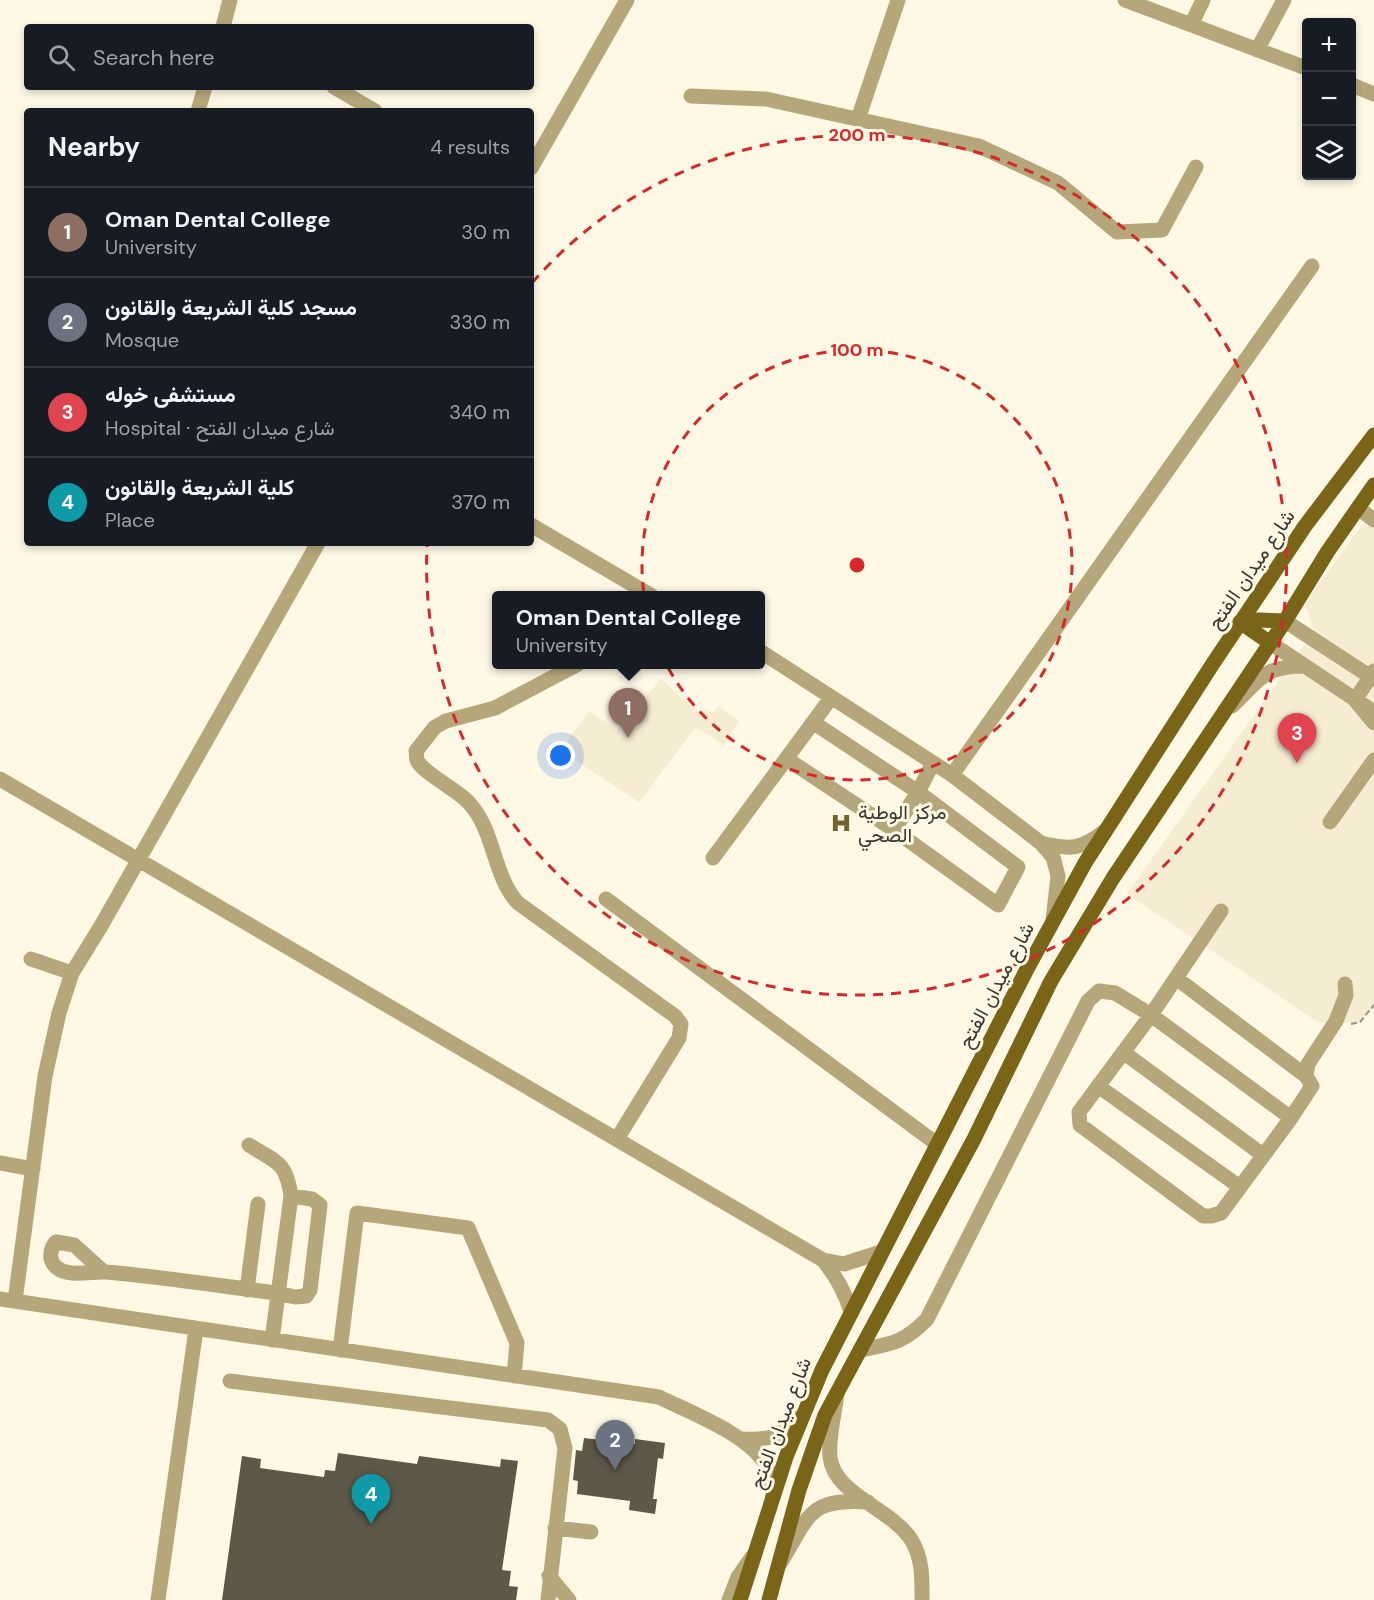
<!DOCTYPE html>
<meta charset="utf-8">
<style>
body{margin:0;font-family:"DM Sans",Vazirmatn,sans-serif;background:#20242c;color:#f1f3f6}
.controls{position:absolute;right:18px;top:18px;display:grid;overflow:hidden;border-radius:6px;box-shadow:0 3px 9px #0003}
.controls button{width:54px;height:54px;display:grid;place-items:center;padding:0;border:0;border-bottom:2px solid #363941;background:#171b24;color:#f1f3f6;font:30px sans-serif}
.you{position:absolute;left:561px;top:756px;width:21px;height:21px;margin:-15px;border:4px solid #fff;border-radius:50%;background:#1a73e8;box-shadow:0 0 0 9px #1a73e833}
.badge{display:grid;place-items:center;width:39px;height:39px;border-radius:50%;background:#b8b29d;color:#fff;font-size:20px;font-weight:700}
.pin{position:absolute;translate:-50% -50px;filter:drop-shadow(0 2px 3px #0008)}
.pin::after{content:'';position:absolute;top:32px;width:21px;height:18px;background:inherit;clip-path:polygon(0 0,100% 0,50% 100%)}
.popup{position:absolute;left:492px;top:591px;width:273px;height:78px;box-sizing:border-box;display:grid;place-content:center;border-radius:6px;background:#171b24;filter:drop-shadow(0 2px 4px #0005);font-size:20px;white-space:nowrap;color:#9ea1a6}
.popup b{font-size:22px;color:#f1f3f6}
.popup::after{content:'';position:absolute;left:50%;top:100%;margin-left:-12px;border:12px solid transparent;border-top-color:#171b24}
.list{margin:0;padding:0;list-style:none}
h2{display:flex;justify-content:space-between;align-items:center;height:78px;margin:0;padding:0 24px;font-size:26px}
h2 small{font-size:20px;font-weight:400;color:#9ea1a6}
.list li{display:grid;grid-template-columns:39px 1fr auto;gap:18px;align-items:center;box-sizing:border-box;height:90px;padding:0 24px;border-top:2px solid #363941}
.list b{display:block;font-size:22px;white-space:nowrap}
.list p{margin:0;font-size:20px;white-space:nowrap;color:#9ea1a6}
.list em{font-size:20px;font-style:normal;color:#9ea1a6}
.icon{flex:none;width:33px;height:33px;fill:none;stroke:currentColor;stroke-width:2;stroke-linecap:round;stroke-linejoin:round}
.map{position:relative;flex:none;width:1374px;height:1600px;overflow:hidden}
.search{position:absolute;background:#171b24;box-shadow:0 3px 9px #0003;left:24px;top:24px;width:510px;height:66px;display:flex;align-items:center;gap:15px;box-sizing:border-box;padding:0 21px;border-radius:6px;color:#9ea1a6;font-size:22px}
.panel{position:absolute;background:#171b24;box-shadow:0 3px 9px #0003;left:24px;top:108px;width:510px;height:438px;border-radius:6px}
.map>svg:first-child{display:block}
.built{fill:#f5ecd2}
.building{fill:#5e5849}
.lines{fill:none;stroke-linecap:round;stroke-linejoin:round}
.path{stroke:#969285;stroke-width:2;stroke-dasharray:6 3;stroke-linecap:butt}
.minor{stroke:#b6a77a;stroke-width:15}
.major{stroke:#7a6417;stroke-width:15}
.ring{fill:none;stroke:#d62828;stroke-width:3;stroke-dasharray:10 8}
.labels{text-anchor:middle;dominant-baseline:central;stroke-width:6;stroke-linejoin:round;paint-order:stroke}
.street-label{font-size:20px;fill:#39362f;stroke:#fef8e5}
.poi-label{font-size:20px;fill:#39362f;stroke:#fef8e5;text-anchor:start}
.centre{fill:#d62828;stroke:#fef8e5;stroke-width:3}
.ring-label{font-size:18px;text-anchor:middle;font-weight:bold;fill:#d62828;stroke:#fef8e5;stroke-width:6;stroke-linejoin:round;paint-order:stroke}
</style>
<div class="map">
<svg width="1374" height="1600" viewBox="0 0 1374 1600">
<rect width="100%" height="100%" fill="#fef8e5"/>
<!-- built -->
<path class="built" d="M1374,508V1006L1358,1023H1319L1127,894L1314,631L1305,604Z
M661,679L699,713L705,709L712,713L718,706L739,721L724,746L696,727L639,802L560,750L589,711L617,730Z"/>
<!-- building -->
<path class="building" d="M584,1438L635,1444V1439L665,1443L663,1459L658,1458L653,1499H657L655,1514L629,1510L630,1501L577,1494L578,1481L573,1480L576,1450L582,1451Z
M338,1453L417,1464L419,1456L500,1467L501,1459L518,1461L502,1570L511,1571L509,1586L518,1587L516,1600H222L242,1456L261,1459L260,1468L324,1477L325,1470L335,1471Z"/>
<g class="lines">
<!-- path -->
<path class="path" d="M1351,1024L1360,1022L1374,1005"/>
<!-- minor -->
<path class="minor" d="M1125,0L1306,68
M1191,25L1203,0
M223,27L230,0
M1257,50L1284,0
M1352,85L1374,94
M334,87L375,111
M691,96L766,99L979,146L1058,183L1117,232L1162,230L1196,167
M198,111L205,87
M858,119L898,0
M531,168L627,0
M1358,508L1374,520
M531,525L652,596
M1285,621L1374,679
M1269,642L1374,712
M760,651L952,775L1041,843L1053,857L1058,876L1053,920
M578,664L495,708L446,721L435,727L416,751C417,754 416,757 417,760C422,773 460,791 470,804C495,832 493,876 518,903L675,1016L681,1024L679,1038L617,1139
M1374,671L1355,700L1374,723
M1232,706C1260,680 1262,666 1305,666
M787,759L894,830L998,905L1018,867L918,792L814,723
M952,775L1312,266
M0,779L823,1260L844,1264L881,1252
M1330,822L1374,760
M894,830L918,792L933,763
M1041,843C1071,850 1080,850 1105,831
M713,858L831,698
M606,899L937,1144
M1221,911L1151,1015L1079,1112L1080,1125L1203,1216H1211L1221,1213L1291,1118L1312,1086L1306,1076L1308,1064L1336,1021L1346,995L1345,984
M31,959L72,973
M1176,978L1306,1076
M1123,1052L1263,1155
M1098,1086L1240,1187
M249,1145C277,1163 286,1161 291,1196L272,1340
M0,1163L33,1169
M823,1260C836,1276 845,1292 851,1312
M104,1272L74,1245L56,1242C50,1249 48,1260 56,1267C68,1278 92,1271 106,1272C163,1277 220,1286 277,1293L295,1297L306,1296L310,1290L320,1205L312,1199L291,1196
M247,1290L258,1204
M0,1299L659,1397C691,1413 748,1434 766,1465C771,1474 771,1487 773,1497
M15,1301L45,1076L59,1013L72,973L101,926L318,543
M340,1350L357,1213L468,1228L517,1343L514,1376
M860,1350C891,1344 904,1343 927,1319L1088,1001L1099,991L1115,993L1151,1015L1291,1118
M230,1381L548,1420L560,1429L565,1448L548,1600
M837,1393C835,1414 828,1436 830,1457C834,1495 893,1509 912,1541C923,1560 922,1580 922,1600
M742,1439C773,1441 780,1435 803,1415
M555,1528L591,1532
M781,1562C809,1516 808,1498 868,1502
M549,1576L569,1600
M158,1600L196,1329
M729,1600L738,1577L752,1557"/>
<!-- major -->
<path class="major" d="M1240,622L1259,620L1285,621
M1240,622L1269,642
M740,1600L786,1457L822,1370L1026,971L1085,863L1212,665L1305,526L1374,435
M769,1600L799,1490L825,1415L974,1139L1051,981L1113,878L1285,621L1328,551L1374,485"/>
</g>
<!-- distance rings -->
<g class="ring">
<circle cx="857" cy="565" r="215"/>
<path d="M532 283A430 430 0 1 1 427 546"/>
</g>
<!-- icons -->
<defs>
<g id="hospital-bare" transform="scale(1.62)"><path d="M-5-5h3v3.5h4V-5h3V5h-3V1.5h-4V5h-3Z" fill="#736331" stroke="#fef8e5" stroke-width="2.5" paint-order="stroke"/></g>
</defs>
<g fill-rule="evenodd">
<use href="#hospital-bare" x="841" y="823"/>
</g>
<g class="labels">
<!-- street labels -->
<g class="street-label">
<text transform="translate(1251 569) rotate(-56)">شارع ميدان الفتح</text>
<text transform="translate(996 985) rotate(-62)">شارع ميدان الفتح</text>
<text transform="translate(780 1423) rotate(-69)">شارع ميدان الفتح</text>
</g>
<!-- poi labels -->
<g class="poi-label">
<text x="858" y="812">مركز الوطية<tspan x="858" dy="23">الصحي</tspan></text>
</g>
</g>
<circle cx="857" cy="565" r="9" class="centre"/>
<g class="ring-label">
<text x="857" y="141">200 m</text>
<text x="857" y="356">100 m</text>
</g>
</svg>
<div class="controls">
<button>+</button>
<button>−</button>
<button><svg class="icon" aria-label="layers" viewBox="0 0 24 24"><path d="M12 4l9 5-9 5-9-5zM3 14l9 5 9-5"/></svg></button>
</div>
<div class="you"></div>
<div class="pin badge" style="left:628px;top:738px;background:#8d6e63">1</div>
<div class="popup"><b>Oman Dental College</b>University</div>
<div class="pin badge" style="left:615px;top:1470px;background:#6b7280">2</div>
<div class="pin badge" style="left:1297px;top:763px;background:#e0444e">3</div>
<div class="pin badge" style="left:371px;top:1524px;background:#0f9aa8">4</div>
<div class="search"><svg class="icon" aria-label="search" viewBox="0 0 24 24"><circle cx="10" cy="10" r="6"/><path d="M15 15l6 6"/></svg>Search here</div>
<section class="panel">
<h2>Nearby<small>4 results</small></h2>
<ul class="list">
<li><span class="badge" style="background:#8d6e63">1</span><div><b>Oman Dental College</b><p>University</p></div><em>30 m</em></li>
<li><span class="badge" style="background:#6b7280">2</span><div><b>مسجد كلية الشريعة والقانون</b><p>Mosque</p></div><em>330 m</em></li>
<li><span class="badge" style="background:#e0444e">3</span><div><b>مستشفى خوله</b><p>Hospital · شارع ميدان الفتح</p></div><em>340 m</em></li>
<li><span class="badge" style="background:#0f9aa8">4</span><div><b>كلية الشريعة والقانون</b><p>Place</p></div><em>370 m</em></li>
</ul>
</section>
</div>
